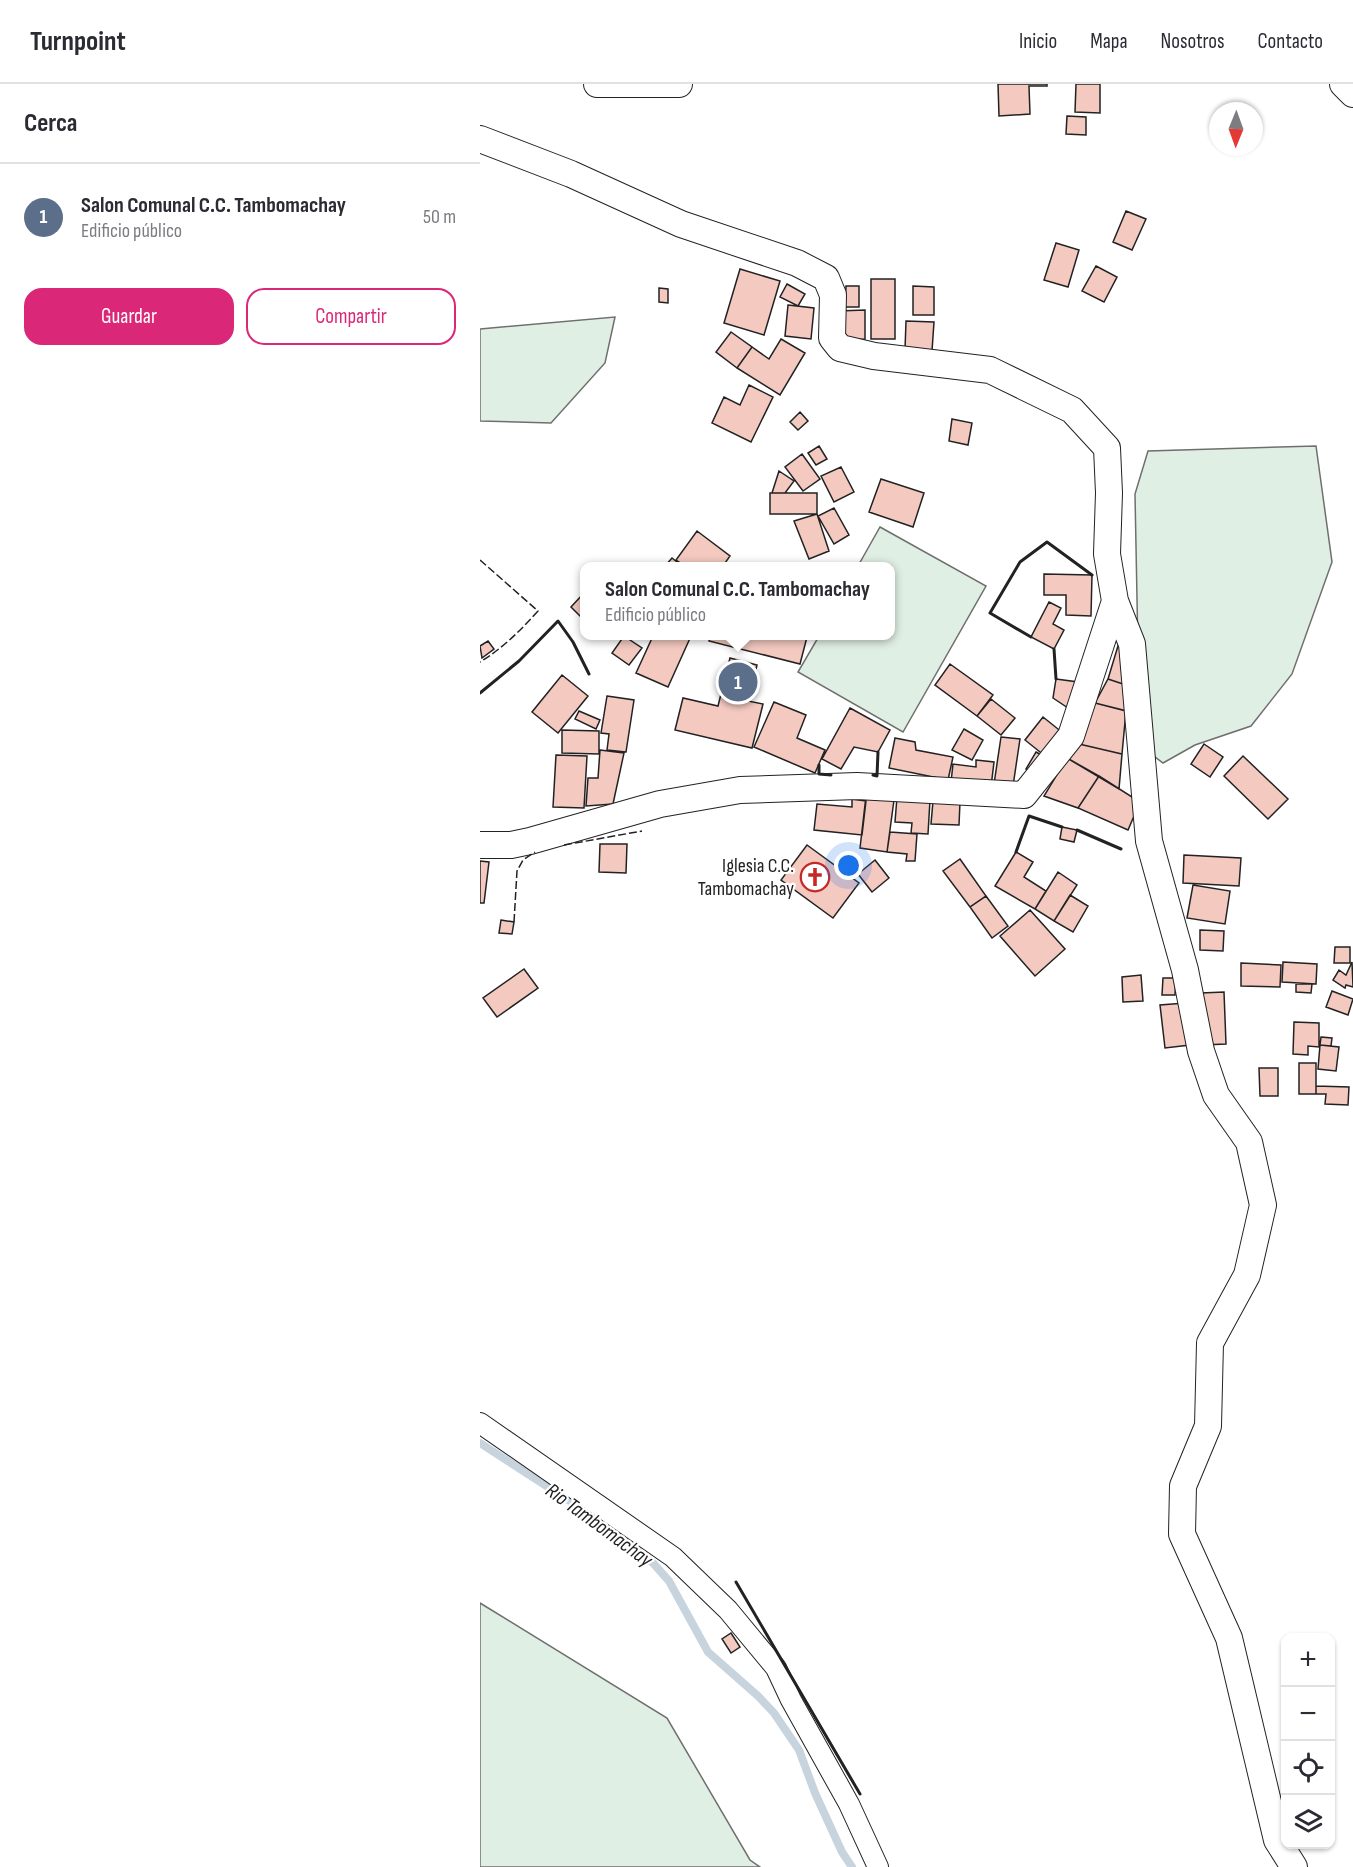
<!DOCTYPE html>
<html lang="es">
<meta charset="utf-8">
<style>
body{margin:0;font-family:"Sofia Sans Condensed",sans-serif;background:#f7f7f7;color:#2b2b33}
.controls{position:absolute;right:18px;bottom:18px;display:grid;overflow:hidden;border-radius:12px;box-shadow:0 2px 4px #0004}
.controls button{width:54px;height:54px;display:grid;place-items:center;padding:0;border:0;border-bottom:2px solid #e1e1e2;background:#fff;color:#2b2b33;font:30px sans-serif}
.compass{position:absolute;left:729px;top:18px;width:54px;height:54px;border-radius:50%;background:#fff;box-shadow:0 2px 4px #0004;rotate:181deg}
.you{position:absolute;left:369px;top:782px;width:21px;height:21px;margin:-15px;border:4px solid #fff;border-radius:50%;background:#1a73e8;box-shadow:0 0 0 9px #1a73e833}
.badge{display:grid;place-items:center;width:39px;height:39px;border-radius:50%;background:#db2777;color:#fff;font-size:20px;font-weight:700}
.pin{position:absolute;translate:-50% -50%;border:3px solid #fff;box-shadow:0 2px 6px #0006}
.popup{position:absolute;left:100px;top:478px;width:315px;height:78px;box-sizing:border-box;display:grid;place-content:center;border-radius:12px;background:#fff;filter:drop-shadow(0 2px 4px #0005);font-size:20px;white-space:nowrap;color:#7c7c81}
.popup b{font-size:22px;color:#2b2b33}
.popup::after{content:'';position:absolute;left:50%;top:100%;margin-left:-12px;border:12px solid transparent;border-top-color:#fff}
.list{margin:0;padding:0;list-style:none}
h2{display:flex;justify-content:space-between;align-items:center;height:78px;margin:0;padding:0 24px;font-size:26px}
h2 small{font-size:20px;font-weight:400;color:#7c7c81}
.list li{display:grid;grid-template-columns:39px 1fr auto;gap:18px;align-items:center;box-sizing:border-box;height:108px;padding:0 24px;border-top:2px solid #e1e1e2}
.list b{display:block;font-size:22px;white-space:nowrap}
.list p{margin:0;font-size:20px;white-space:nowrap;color:#7c7c81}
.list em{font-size:20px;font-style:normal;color:#7c7c81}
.actions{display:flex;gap:12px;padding:18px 24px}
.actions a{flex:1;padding:14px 0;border:2px solid #db2777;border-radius:18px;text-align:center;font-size:21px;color:#db2777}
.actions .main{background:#db2777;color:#fff}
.icon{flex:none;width:33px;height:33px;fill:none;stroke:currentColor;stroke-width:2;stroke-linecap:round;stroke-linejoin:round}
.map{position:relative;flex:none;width:873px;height:1783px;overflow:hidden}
header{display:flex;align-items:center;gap:36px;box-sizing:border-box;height:84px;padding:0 30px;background:#fff;border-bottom:2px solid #e1e1e2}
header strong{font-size:28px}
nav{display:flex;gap:33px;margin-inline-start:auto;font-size:21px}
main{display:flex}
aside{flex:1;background:#fff}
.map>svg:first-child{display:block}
.green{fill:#e0efe3;stroke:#6f6f6f;stroke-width:1.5}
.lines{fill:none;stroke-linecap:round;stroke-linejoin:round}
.stream{stroke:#c7d3dd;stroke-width:8}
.building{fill:#f3c9c0;stroke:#222;stroke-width:1.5}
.pedestrian-casing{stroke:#222;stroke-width:22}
.minor-casing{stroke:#222;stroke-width:28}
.pedestrian{stroke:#fff;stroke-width:20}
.minor{stroke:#fff;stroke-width:26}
.fence{stroke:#222;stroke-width:1.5;stroke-dasharray:8 3;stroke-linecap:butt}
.wall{stroke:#222;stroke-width:3}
.labels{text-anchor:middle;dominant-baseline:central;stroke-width:4.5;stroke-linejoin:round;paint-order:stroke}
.poi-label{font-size:20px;fill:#222;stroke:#fff;text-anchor:end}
.water-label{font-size:21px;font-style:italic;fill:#222;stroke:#fff}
</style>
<header>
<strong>Turnpoint</strong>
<nav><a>Inicio</a><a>Mapa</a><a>Nosotros</a><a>Contacto</a></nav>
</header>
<main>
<aside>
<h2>Cerca<small></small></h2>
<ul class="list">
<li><span class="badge" style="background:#5c6f8a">1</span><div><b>Salon Comunal C.C. Tambomachay</b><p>Edificio público</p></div><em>50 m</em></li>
</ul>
<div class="actions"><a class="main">Guardar</a><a>Compartir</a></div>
</aside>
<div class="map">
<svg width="873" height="1783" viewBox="0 0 873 1783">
<rect width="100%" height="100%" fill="#fff"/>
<!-- green -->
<path class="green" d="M135,233L125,279L71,339L0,337V245Z
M836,362L852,478L812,590L771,642L715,661L683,679L670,669L658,567L655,410L668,367Z
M400,443L506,502L423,648L318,588L339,552H411V482H378Z
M0,1519L187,1634L270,1776L280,1783H0Z"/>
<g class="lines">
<!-- stream -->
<path class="stream" d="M0,1359L119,1436L173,1479L189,1497L228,1568L278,1612L294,1629L319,1666L335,1709L362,1768L372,1783"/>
</g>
<!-- building -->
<path class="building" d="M518,0H567V2H549L550,30L519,32Z
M596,0H620V29L595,28Z
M587,32L606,33V51L586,50Z
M646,127L666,135L652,166L633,158Z
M576,159L599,166L588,203L564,196Z
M616,182L637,193L624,218L602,207Z
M260,185L300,197L284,251L244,239Z
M391,195H415V255H391Z
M307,200L325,210L318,222L300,213Z
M366,202H379V223H365Z
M433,202L454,203V231H433Z
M179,204L188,205V219L179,218Z
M308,221L334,224L331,255L305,252Z
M385,226V255L359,256L358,227Z
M426,237L454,238L452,267L425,266Z
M251,248L272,263L257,284L236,268Z
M301,255L325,269L300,311L257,284L272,263L289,275Z
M269,301L293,313L271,358L232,339L244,313L260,321Z
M320,328L328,337L318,346L310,338Z
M472,335L492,339L488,361L469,357Z
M339,362L347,375L336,381L328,369Z
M322,370L340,395L323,407L305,383Z
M361,383L374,408L354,418L341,392Z
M299,387L314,397L305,409H292Z
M401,395L444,409L433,443L389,428Z
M290,409H337V430H290Z
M354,424L369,451L354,460L338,432Z
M337,430L349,467L329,475L314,437Z
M217,447L250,472L243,482H205L196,476Z
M192,474L202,482H185Z
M564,490L612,491L611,532L586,531V511H564Z
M105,508V537L91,523Z
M569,518L581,524L573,540L584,546L574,565L551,553Z
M144,552L162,564L149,581L132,569Z
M173,552H211L188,603L156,589Z
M230,552H321L327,553L320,580L229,557Z
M641,552L649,602L628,595Z
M8,557L14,565L2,574L0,562Z
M250,574L277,581L268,617L283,620L272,664L195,646L203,614L238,622Z
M470,580L513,611L497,632L455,601Z
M82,591L108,612L78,649L52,628Z
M576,595L598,598L594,628L573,614Z
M628,595L649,602L647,627L615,619Z
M127,612L154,616L146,668L127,666L129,650L121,649Z
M511,615L535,634L521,651L497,632Z
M294,618L326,631L317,654L345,666L335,689L274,663Z
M615,619L646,627L642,670L599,660Z
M370,624L410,646L398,668L374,663L361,685L342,675Z
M99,627L120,636L116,645L95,635Z
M563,633L583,649L565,672L545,656Z
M484,645L503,656L492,676L472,666Z
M82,646L119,647V670L82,669Z
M521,653L540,655L533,702L514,700Z
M415,654L435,658L436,666L473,673L468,696L409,684Z
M599,660L642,670L639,705L587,674Z
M724,660L743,673L730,693L711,680Z
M120,666L144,669L133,720L106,722L108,694H118Z
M556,668L565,673L555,691L546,685Z
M76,671L107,672L104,724L73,723Z
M763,672L808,715L788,735L744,692Z
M587,674L619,692L598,724L564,712Z
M496,676L514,678L511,703L471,698L473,680L496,683Z
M619,692L660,718L648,746L598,724Z
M386,712L414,716L407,768L380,764Z
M417,713L450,716L448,750L431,749L432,739L415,738Z
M372,715L386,717L382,751L334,746L337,720L372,723Z
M453,717L480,718L479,741L451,740Z
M582,743L597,746L594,758L580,755Z
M410,748L437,750L435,777H426L427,770L407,768Z
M120,760H147L146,789L119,788Z
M327,761L379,799L353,834L301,796Z
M536,768L553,778L544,793L566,807L555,825L515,802Z
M704,771L761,774L759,802L703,799Z
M480,775L506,812L490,823L463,787Z
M395,776L409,794L392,808L378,790Z
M0,777L9,778L4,819H0Z
M578,788L597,801L574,837L555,825Z
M713,801L750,807L745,840L707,834Z
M590,811L608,822L593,848L574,837Z
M506,812L528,842L512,854L490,823Z
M550,826L585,865L555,892L520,852Z
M21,836L34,838L32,850L19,849Z
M720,846L744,847L743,867L720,866Z
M855,863H870V879H854Z
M803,878L837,880L836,900L802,898Z
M872,878L873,903L866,901L865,904L853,896L859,886L866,891Z
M761,879L801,881L800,903L761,902Z
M44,885L58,904L17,933L3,914Z
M661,891L663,917L643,918L642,893Z
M683,894H696L695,911H682Z
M816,900H832L831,909L816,908Z
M852,907L873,915L868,931L846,923Z
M744,908L746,960L723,961L721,909Z
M705,919L710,961L685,964L680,921Z
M814,938L839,939V963L828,962V971L813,970Z
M841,953L852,954L851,962L840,961Z
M840,961L859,963L856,987L838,985Z
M819,979H836V1010H819Z
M779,984H798V1012H780Z
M836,1002L869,1003L868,1021L845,1020L846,1010H836Z
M251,1549L260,1563L251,1569L242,1555Z"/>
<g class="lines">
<!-- pedestrian casing -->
<g class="pedestrian-casing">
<path id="pedestrian" d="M0,1339L193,1473L248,1526L296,1584L311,1616L369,1720L398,1783"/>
</g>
<!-- minor casing -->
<g class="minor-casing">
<path id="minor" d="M117,0H199
M863,0L873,10
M0,55L91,90L201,140L317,179L346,194L353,211L352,254L360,264L394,272L510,286L592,326L627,364L629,409L627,470L635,517L652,560L669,757L705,886L721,967L736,1011L769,1058L783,1121L767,1191L730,1259L728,1342L703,1402L702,1450L749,1554L797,1756L814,1783
M0,761H31L50,757L180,720L260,706L377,702L544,711L591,652L635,517"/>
</g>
<!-- pedestrian -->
<use href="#pedestrian" class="pedestrian"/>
<!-- minor -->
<use href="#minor" class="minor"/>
<!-- fence -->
<path class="fence" d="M0,476L58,527C40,547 23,564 0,578
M84,761L162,747
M34,838L37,787L43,776L55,768"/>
<!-- wall -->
<path class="wall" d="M551,553L510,529L540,478L567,458L612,491
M574,565L576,595
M0,609L39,577L78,537L93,558L109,590
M339,681V690L351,691
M393,691L397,692L398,668
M597,746L641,765
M536,768L549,732L582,743
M256,1498L380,1710"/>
</g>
<!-- icons -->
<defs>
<g id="church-ring" transform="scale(1.5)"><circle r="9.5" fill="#fff" stroke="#c62828" stroke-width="1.5"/><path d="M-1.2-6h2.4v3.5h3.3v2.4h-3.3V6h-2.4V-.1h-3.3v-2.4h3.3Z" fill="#c62828"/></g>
</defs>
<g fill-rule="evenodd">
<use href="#church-ring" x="335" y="793"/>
</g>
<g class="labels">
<!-- poi labels -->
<g class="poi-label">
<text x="314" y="782">Iglesia C.C.<tspan x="314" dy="23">Tambomachay</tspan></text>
</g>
<!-- water labels -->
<g class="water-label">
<text transform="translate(119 1441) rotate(36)">Rio Tambomachay</text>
</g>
</g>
</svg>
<div class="controls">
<button>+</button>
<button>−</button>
<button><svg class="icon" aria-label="locate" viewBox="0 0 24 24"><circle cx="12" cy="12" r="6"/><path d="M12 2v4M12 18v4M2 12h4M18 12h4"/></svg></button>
<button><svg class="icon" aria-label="layers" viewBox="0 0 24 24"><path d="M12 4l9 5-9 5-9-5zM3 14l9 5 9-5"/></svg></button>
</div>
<svg class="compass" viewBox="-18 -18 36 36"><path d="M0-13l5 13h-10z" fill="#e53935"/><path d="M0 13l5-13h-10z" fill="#7c7c81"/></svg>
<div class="you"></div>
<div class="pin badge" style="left:258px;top:598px;background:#5c6f8a">1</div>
<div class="popup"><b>Salon Comunal C.C. Tambomachay</b>Edificio público</div>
</div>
</main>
